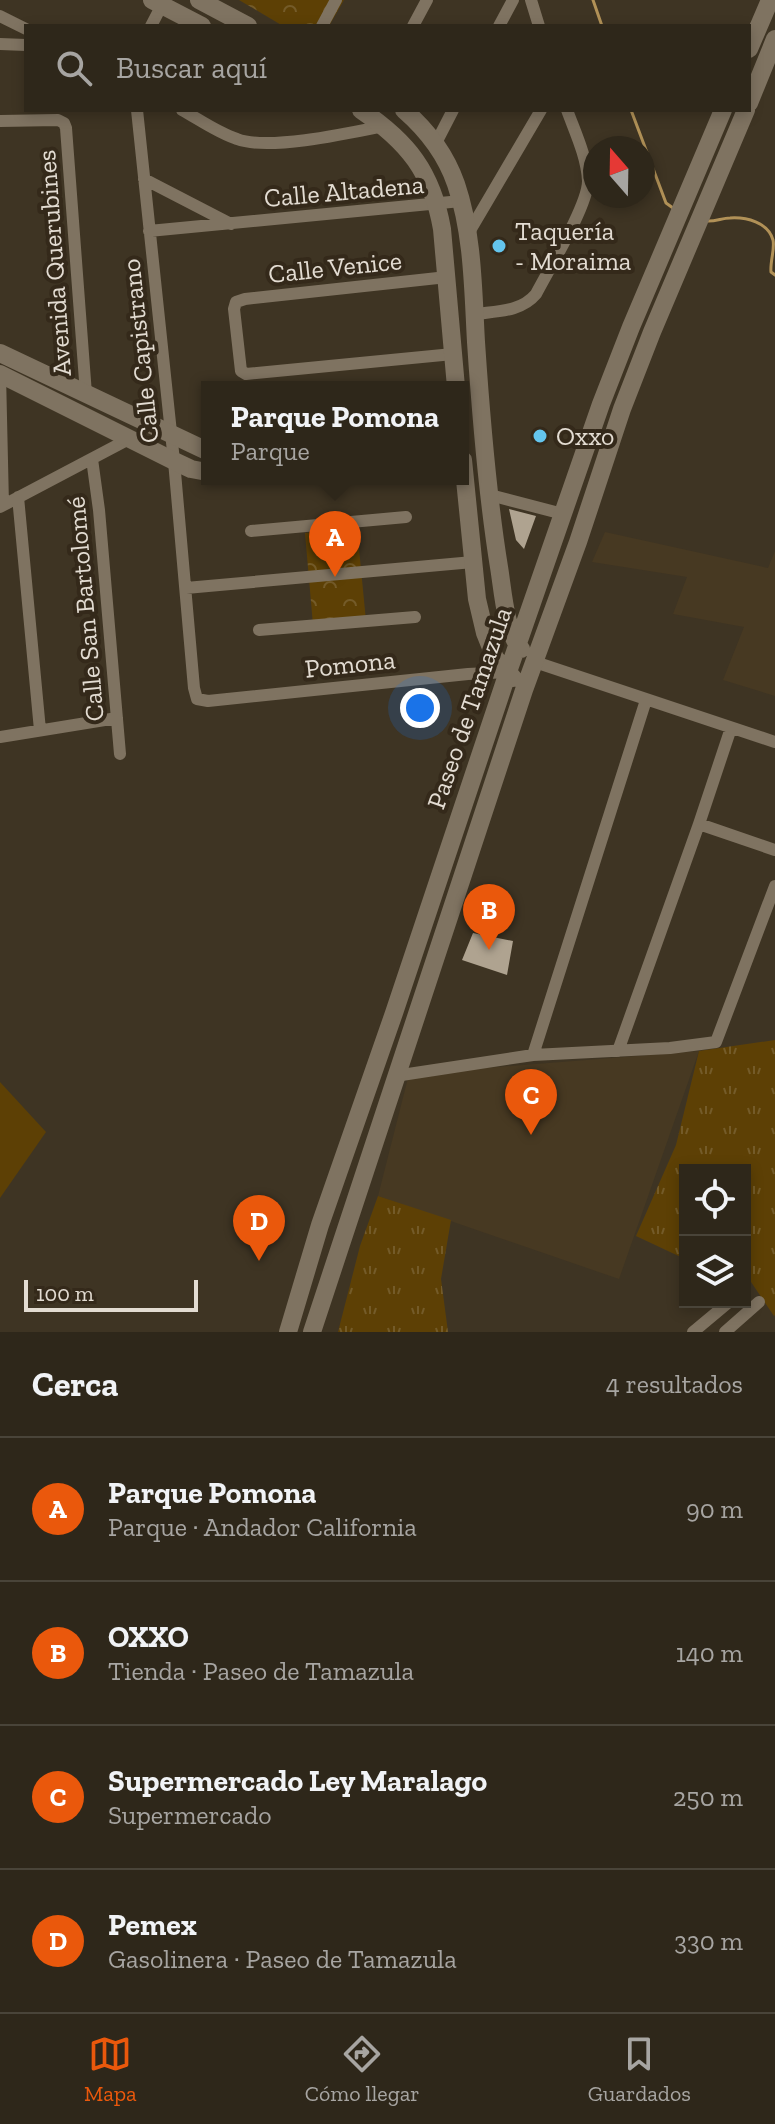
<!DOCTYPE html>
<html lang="es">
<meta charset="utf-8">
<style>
body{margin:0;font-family:"Zilla Slab",serif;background:#362f23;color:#f1f3f6}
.controls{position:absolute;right:24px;bottom:24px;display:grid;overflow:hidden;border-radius:0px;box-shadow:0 4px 12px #0003}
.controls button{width:72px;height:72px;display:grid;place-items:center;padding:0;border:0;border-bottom:2px solid #494439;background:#2e271a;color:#f1f3f6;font:40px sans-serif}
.compass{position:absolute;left:583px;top:136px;width:72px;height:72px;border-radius:50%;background:#2e271a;box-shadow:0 4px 12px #0003;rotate:340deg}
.scale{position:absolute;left:24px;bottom:20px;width:174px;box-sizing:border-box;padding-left:8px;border:4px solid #e3dcd2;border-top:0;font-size:22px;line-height:28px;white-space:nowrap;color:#e3dcd2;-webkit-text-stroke:6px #34291a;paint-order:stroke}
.you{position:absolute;left:420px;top:708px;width:28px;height:28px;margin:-20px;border:6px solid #fff;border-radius:50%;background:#1a73e8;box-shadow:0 0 0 12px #1a73e833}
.badge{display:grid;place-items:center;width:52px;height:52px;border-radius:50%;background:#ea580c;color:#fff;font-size:26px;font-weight:700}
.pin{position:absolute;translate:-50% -66px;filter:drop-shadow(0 2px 4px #0008)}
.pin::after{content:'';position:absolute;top:42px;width:28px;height:24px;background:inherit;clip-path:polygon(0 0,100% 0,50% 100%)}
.popup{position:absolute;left:201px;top:381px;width:268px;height:104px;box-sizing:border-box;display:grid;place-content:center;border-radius:0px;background:#2e271a;filter:drop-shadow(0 2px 6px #0005);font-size:26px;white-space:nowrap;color:#a7a5a2}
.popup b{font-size:30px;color:#f1f3f6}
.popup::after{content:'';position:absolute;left:50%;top:100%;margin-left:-16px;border:16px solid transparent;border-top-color:#2e271a}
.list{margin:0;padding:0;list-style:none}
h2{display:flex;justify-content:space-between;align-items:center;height:104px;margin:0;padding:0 32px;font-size:34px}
h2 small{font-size:26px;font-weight:400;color:#a7a5a2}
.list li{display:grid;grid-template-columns:52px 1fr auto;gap:24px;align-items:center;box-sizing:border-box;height:144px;padding:0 32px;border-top:2px solid #494439}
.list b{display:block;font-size:30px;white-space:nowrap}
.list p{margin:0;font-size:26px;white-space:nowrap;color:#a7a5a2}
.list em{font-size:26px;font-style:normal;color:#a7a5a2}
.icon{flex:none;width:44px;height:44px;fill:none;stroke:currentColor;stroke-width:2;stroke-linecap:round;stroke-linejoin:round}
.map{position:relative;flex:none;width:775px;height:1332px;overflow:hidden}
.search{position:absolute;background:#2e271a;box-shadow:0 4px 12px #0003;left:24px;right:24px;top:24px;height:88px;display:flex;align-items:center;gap:20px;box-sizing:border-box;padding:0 28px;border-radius:0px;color:#a7a5a2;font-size:30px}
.sheet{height:680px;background:#2e271a}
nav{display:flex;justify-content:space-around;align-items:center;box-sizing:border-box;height:112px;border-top:2px solid #494439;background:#2e271a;font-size:22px;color:#a7a5a2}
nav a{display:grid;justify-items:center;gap:4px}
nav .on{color:#ea580c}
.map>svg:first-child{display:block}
.built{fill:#473922}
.grass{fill:url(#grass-tufts)}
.forest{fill:url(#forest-crowns)}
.pitch{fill:#5d4005}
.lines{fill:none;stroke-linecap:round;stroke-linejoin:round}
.stream{stroke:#b19157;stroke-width:3}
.building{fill:#afa390}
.street{stroke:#7f7361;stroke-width:12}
.secondary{stroke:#7f7361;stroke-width:18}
.poi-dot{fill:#64c5ee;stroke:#34291a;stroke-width:3}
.labels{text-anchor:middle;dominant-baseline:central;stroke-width:8;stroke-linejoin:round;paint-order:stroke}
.street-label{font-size:26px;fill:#e3dcd2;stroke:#34291a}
.poi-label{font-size:26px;fill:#e3dcd2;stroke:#34291a;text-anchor:start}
</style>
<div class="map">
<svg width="775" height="1332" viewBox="0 0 775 1332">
<defs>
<pattern id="grass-tufts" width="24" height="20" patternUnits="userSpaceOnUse" patternTransform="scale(2)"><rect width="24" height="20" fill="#5d4005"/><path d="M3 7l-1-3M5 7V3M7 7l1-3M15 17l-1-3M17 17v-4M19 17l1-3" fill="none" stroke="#745b29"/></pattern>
<pattern id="forest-crowns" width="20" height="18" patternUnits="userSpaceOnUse" patternTransform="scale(2)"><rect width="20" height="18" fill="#5d4005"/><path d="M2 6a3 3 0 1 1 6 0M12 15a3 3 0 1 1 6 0" fill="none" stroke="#745b29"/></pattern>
</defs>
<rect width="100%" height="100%" fill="#3e3423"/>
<!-- built -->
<path class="built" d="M605,532L768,568L775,551V696L723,680L744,627L673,614L687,577L592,562Z
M699,1051L619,1279L378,1196L409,1074Z"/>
<!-- grass -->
<path class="grass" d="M775,1040V1315L774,1316L745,1273V1170H685V1259L636,1236L676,1145L699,1051Z
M378,1196L451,1220L441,1279L448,1332H338L360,1246Z"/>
<!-- forest -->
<path class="forest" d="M239,0H344L329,26H283Z
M357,528L366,621L313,625L305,533Z"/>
<!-- pitch -->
<path class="pitch" d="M0,1082L46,1132L0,1198Z"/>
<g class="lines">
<!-- stream -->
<path class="stream" d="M593,0L602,26
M631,110L666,203L673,208
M706,221C715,222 722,218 730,218C746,217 768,222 773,240C775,249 770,261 771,272L775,275"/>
</g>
<!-- building -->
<path class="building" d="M509,509L536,516L524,549L516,540Z
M473,933L513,941L507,975L462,960Z"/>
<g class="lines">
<!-- street -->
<path class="street" d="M531,0L539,26
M0,16L26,29
M151,26L164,1
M322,26L336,0
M413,26L427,0
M499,26L513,0
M0,44L26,45
M137,110L174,461L194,688L197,699L208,701L468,674L508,672
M182,110C200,120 218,133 237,139C268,151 350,133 384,126
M0,121L58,120L64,123L66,128L86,394
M436,143L453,110
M144,179L231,224
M149,231L461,201
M468,234L541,110
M447,277L245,299L236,302L234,309L241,371L246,374L453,354
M475,314C497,311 521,312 536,294C549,269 588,205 588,181C587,157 575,132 567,110
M0,374L3,505
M92,459L99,510L120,754
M490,495L563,514
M18,497L40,730
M0,507L129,439
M251,531L406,517
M186,588L473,562
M259,630L415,617
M535,662L775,742
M0,737L117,718
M699,824L775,850
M618,1051L699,824L731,728
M533,1055L646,700
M395,1076L533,1055L670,1048L716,1042L775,886
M693,1332L729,1302
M725,1332L759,1302"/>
<!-- secondary -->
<path class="secondary" d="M152,0L202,26
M199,0L248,26
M749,49L770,0
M749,103L775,39
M361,110C408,142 432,172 442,229L456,387
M404,110C427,130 446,155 456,184C473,234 473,289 476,342C481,417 487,493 499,567C503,591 505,631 521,649
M0,353L207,451
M0,374L174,461L191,469L207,472
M463,460L477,599L485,633L495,658L513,678
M288,1332L320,1225L394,1013L508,672L601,404L631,327L723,110
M312,1332L524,690L578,542L622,409L652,332L746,110"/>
</g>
<!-- markers -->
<g class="poi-dot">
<circle cx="499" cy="246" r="8"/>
<circle cx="540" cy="436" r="8"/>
</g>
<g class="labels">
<!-- street labels -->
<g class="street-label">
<text transform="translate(344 191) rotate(-5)">Calle Altadena</text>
<text transform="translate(54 263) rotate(-94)">Avenida Querubines</text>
<text transform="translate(335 267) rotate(-6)">Calle Venice</text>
<text transform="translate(140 351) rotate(-96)">Calle Capistrano</text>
<text transform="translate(85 609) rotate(-95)">Calle San Bartolomé</text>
<text transform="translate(350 664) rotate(-6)">Pomona</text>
<text transform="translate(469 708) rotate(-71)">Paseo de Tamazula</text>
</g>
<!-- poi labels -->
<g class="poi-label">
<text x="515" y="231">Taquería<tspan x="515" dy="30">- Moraima</tspan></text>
<text x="556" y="436">Oxxo</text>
</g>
</g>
</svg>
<div class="controls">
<button><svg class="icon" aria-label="locate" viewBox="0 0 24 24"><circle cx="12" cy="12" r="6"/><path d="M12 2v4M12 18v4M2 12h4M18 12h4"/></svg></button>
<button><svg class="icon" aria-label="layers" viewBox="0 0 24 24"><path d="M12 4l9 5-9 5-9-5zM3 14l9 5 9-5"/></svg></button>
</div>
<svg class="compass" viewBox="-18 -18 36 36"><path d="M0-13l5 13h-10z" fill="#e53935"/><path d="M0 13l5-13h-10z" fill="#a7a5a2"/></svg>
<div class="scale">100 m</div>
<div class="you"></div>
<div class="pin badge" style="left:335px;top:577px">A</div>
<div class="popup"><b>Parque Pomona</b>Parque</div>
<div class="pin badge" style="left:489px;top:950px">B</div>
<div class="pin badge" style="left:531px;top:1135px">C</div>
<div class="pin badge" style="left:259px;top:1261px">D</div>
<div class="search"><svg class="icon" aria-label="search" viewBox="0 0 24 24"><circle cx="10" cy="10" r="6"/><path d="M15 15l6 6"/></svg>Buscar aquí</div>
</div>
<section class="sheet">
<h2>Cerca<small>4 resultados</small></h2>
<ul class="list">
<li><span class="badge">A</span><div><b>Parque Pomona</b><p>Parque · Andador California</p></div><em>90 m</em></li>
<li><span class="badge">B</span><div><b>OXXO</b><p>Tienda · Paseo de Tamazula</p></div><em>140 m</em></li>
<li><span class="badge">C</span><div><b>Supermercado Ley Maralago</b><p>Supermercado</p></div><em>250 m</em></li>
<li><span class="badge">D</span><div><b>Pemex</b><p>Gasolinera · Paseo de Tamazula</p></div><em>330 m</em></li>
</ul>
</section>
<nav>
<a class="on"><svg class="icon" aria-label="map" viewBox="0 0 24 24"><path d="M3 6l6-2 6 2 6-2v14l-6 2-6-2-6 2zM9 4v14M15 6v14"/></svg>Mapa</a>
<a><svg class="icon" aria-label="directions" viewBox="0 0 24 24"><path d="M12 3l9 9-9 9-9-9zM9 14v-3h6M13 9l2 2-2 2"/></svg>Cómo llegar</a>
<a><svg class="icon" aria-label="saved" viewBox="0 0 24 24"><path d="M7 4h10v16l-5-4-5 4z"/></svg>Guardados</a>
</nav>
